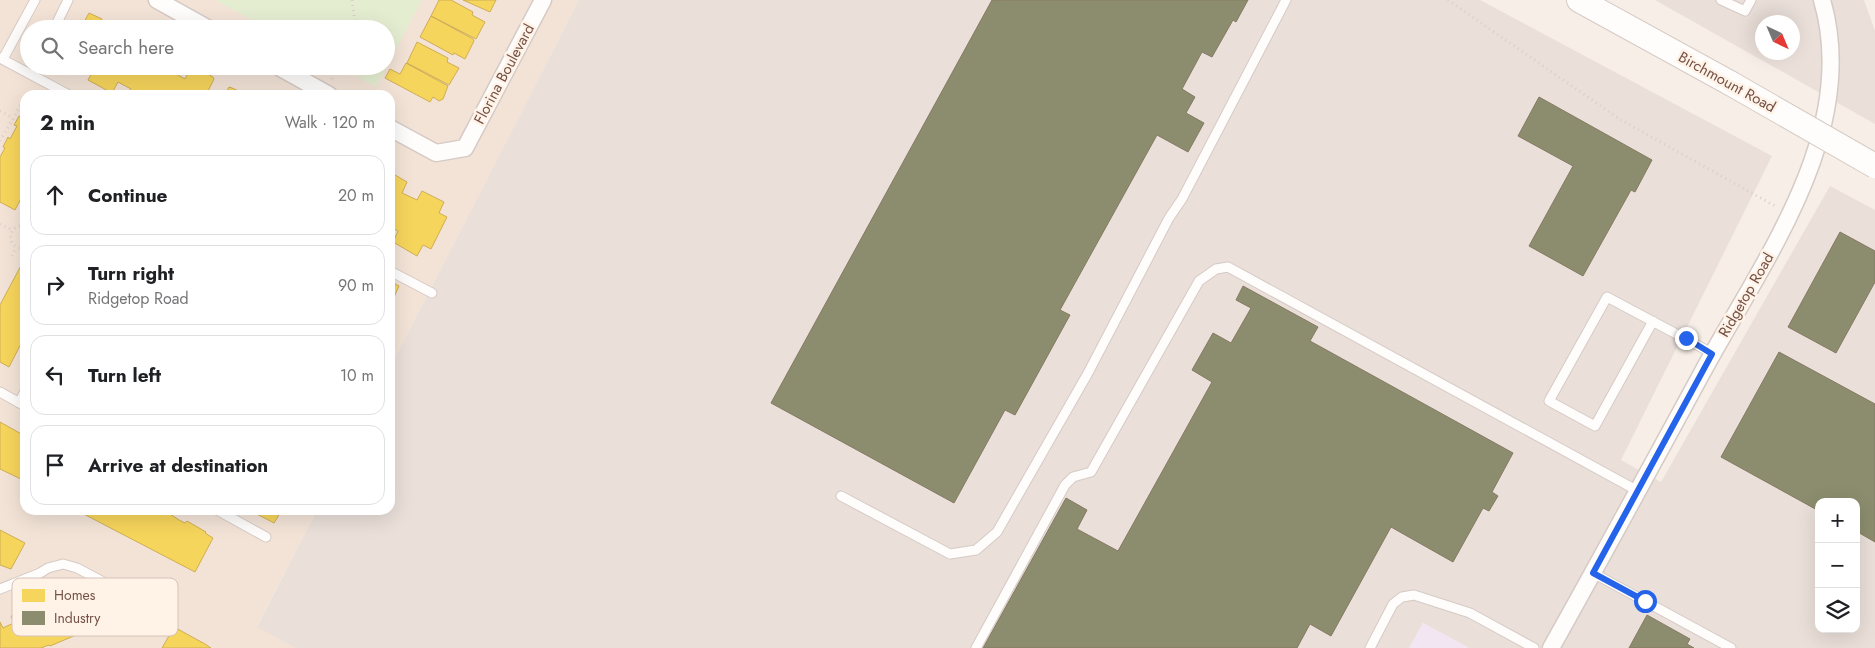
<!DOCTYPE html>
<meta charset="utf-8">
<style>
body{margin:0;font-family:Jost,sans-serif;background:#f2f2f2;color:#202124}
.controls{position:absolute;right:15px;bottom:15px;display:grid;overflow:hidden;border-radius:10px;box-shadow:0 5px 20px #0002}
.controls button{width:45px;height:45px;display:grid;place-items:center;padding:0;border:0;border-bottom:1px solid #e0e0e0;background:#fff;color:#202124;font:25px sans-serif}
.compass{position:absolute;left:1755px;top:15px;width:45px;height:45px;border-radius:50%;background:#fff;box-shadow:0 5px 20px #0002;rotate:136deg}
.stop{position:absolute;width:15px;height:15px;margin:-11px;border:4px solid #2563eb;border-radius:50%;background:#fff}
.stop.end{background:#2563eb;border-color:#fff;box-shadow:0 1px 5px #0008}
.list{margin:0;padding:0;list-style:none}
h2{display:flex;justify-content:space-between;align-items:center;height:65px;margin:0;padding:0 20px;font-size:21px}
h2 small{font-size:16px;font-weight:400;color:#757577}
.list li{display:grid;grid-template-columns:32px 1fr auto;gap:15px;align-items:center;box-sizing:border-box;height:80px;margin:0 10px 10px;padding:0 10px;border:1px solid #e0e0e0;border-radius:15px}
.list b{display:block;font-size:19px;white-space:nowrap}
.list p{margin:0;font-size:16px;white-space:nowrap;color:#757577}
.list em{font-size:16px;font-style:normal;color:#757577}
.icon{flex:none;width:28px;height:28px;fill:none;stroke:currentColor;stroke-width:2;stroke-linecap:round;stroke-linejoin:round}
.map{position:relative;flex:none;width:1875px;height:648px;overflow:hidden}
.search{position:absolute;background:#fff;box-shadow:0 5px 20px #0002;left:20px;top:20px;width:375px;height:55px;display:flex;align-items:center;gap:12px;box-sizing:border-box;padding:0 18px;border-radius:28px;color:#757577;font-size:19px}
.panel{position:absolute;background:#fff;box-shadow:0 5px 20px #0002;left:20px;top:90px;width:375px;height:425px;border-radius:15px}
.map>svg:first-child{display:block}
.residential{fill:#f3e3d7;fill-rule:evenodd}
.industrial{fill:#eadfd9;fill-rule:evenodd}
.education{fill:#f1e6f1}
.green{fill:#e5edd1}
.homes{fill:#f6d55c;stroke:#cfad56}
.industry{fill:#8c8c6e;stroke:#857a62}
.lines{fill:none;stroke-linecap:round;stroke-linejoin:round}
.lane-casing{stroke:#d5cac5;stroke-width:11}
.street-casing{stroke:#d5cac5;stroke-width:19}
.secondary-casing{stroke:#d6cac4;stroke-width:26}
.path{stroke:#d9cfcb;stroke-width:3;stroke-dasharray:1 4;stroke-linecap:butt}
.lane{stroke:#fefdfb;stroke-width:9}
.street{stroke:#fefdfb;stroke-width:16}
.secondary{stroke:#fefdfb;stroke-width:24}
.secondary-bridge-casing{stroke:#d6cac4;stroke-width:26;stroke-linecap:butt}
.secondary-bridge{stroke:#fefdfb;stroke-width:24}
.route{stroke:#2563eb;stroke-width:6}
.labels{text-anchor:middle;dominant-baseline:central;stroke-width:5;stroke-linejoin:round;paint-order:stroke}
.street-label{font-size:15px;fill:#755147;stroke:#fff3e8}
.key{fill:#fff3e8;stroke:#d6c2b8;stroke-width:1}
.key-label{font-size:14px;fill:#755147}
</style>
<div class="map">
<svg width="1875" height="648" viewBox="0 0 1875 648">
<rect width="100%" height="100%" fill="#f7efe7"/>
<!-- residential -->
<path class="residential" d="M0,0H579L390,368V95H25V510H317L257,626L295,648H0ZM29,29H386V66H29Z"/>
<!-- industrial -->
<path class="industrial" d="M579,0H1480L1772,156L1621,460L1661,482L1830,186L1875,210V648H1469L1423,623L1409,648H295L257,627L317,510H390V368ZM1819,502H1856V629H1819Z
M1655,0H1864L1875,31V124ZM1762,22H1792V52H1762Z"/>
<!-- education -->
<path class="education" d="M1423,623L1469,648H1409Z"/>
<!-- green -->
<path class="green" d="M215,0H422L376,87L337,66H386V29H268Z"/>
<!-- homes -->
<path class="homes" d="M439,0H451L473,12L472,15L485,22L476,39L431,16Z
M463,0H496L490,12Z
M89,13L102,19L98,29H75L80,20L84,22Z
M431,16L473,39L474,41L465,59L454,53L453,55L420,37Z
M417,42L448,58L447,62L459,68L449,85L407,63Z
M406,63L448,86L443,99L439,101L433,97L430,102L385,78L390,69L400,74Z
M89,66H173L171,71L185,79L191,67H195L213,77L214,79L208,91L215,95H128L131,89L118,82L112,93L88,80L94,69Z
M229,87L232,88L247,95H225Z
M25,110V191L15,210L0,202V157L5,148L3,147L8,137L10,139L17,126L14,125L19,116L21,117Z
M390,172L407,182L402,193L417,200L422,191L444,202L439,213L447,217L431,249L423,245L417,256L393,242L398,231L390,227Z
M25,258V336L9,367L0,362V305Z
M390,281L399,286L390,306Z
M0,422L25,436V481L0,469Z
M76,510H164L179,520L185,523L187,521L206,532L205,533L213,538L195,572Z
M249,510H282L274,523Z
M0,530L25,543L11,569L0,565Z
M72,590L77,596L82,592L105,610L98,618L76,635L50,646L49,645L41,648H0V622L3,628L7,626L14,623L11,616L31,609L33,614L36,613L35,609L47,604L49,611L56,608L57,611L60,608L55,602Z
M174,627L205,644L211,648H162Z"/>
<!-- industry -->
<path class="industry" d="M992,0H1248L1236,22L1233,20L1212,57L1202,52L1182,89L1195,97L1186,113L1204,123L1188,152L1157,135L1060,310L1070,315L1015,415L1005,410L954,503L771,403Z
M1539,97L1652,160L1635,192L1631,190L1583,276L1529,246L1573,166L1518,136Z
M1840,232L1875,251V282L1836,353L1788,327Z
M1243,286L1318,327L1310,341L1513,453L1492,492L1498,496L1489,511L1483,508L1453,562L1391,527L1331,636L1310,624L1297,648H983L1066,498L1087,510L1077,529L1118,551L1212,382L1192,370L1213,333L1231,343L1251,308L1236,300Z
M1779,352L1875,404V542L1856,531V502H1819V511L1721,457Z
M1647,615L1690,639L1687,644L1694,648H1629Z"/>
<g class="lines">
<!-- lane casing -->
<g class="lane-casing">
<path id="lane" d="M1721,0L1745,11L1751,0
M54,29L68,0
M0,58L69,95
M3,59L35,0
M390,271L432,293
M1653,321L1595,426L1549,401L1607,297L1712,353
M0,392L25,406
M19,403L25,391
M841,496L950,554L976,550L997,532L1088,373L1169,218L1182,199L1286,0
M217,510L266,537
M1593,573L1731,648
M0,589L40,573L48,568L63,564L77,568L143,603
M976,648L1065,485L1073,477L1091,472L1199,281L1216,269L1228,267L1638,491
M1370,648L1393,604L1402,597L1414,595L1470,613L1534,648"/>
</g>
<!-- street casing -->
<g class="street-casing">
<path id="street" d="M157,0L209,29
M277,66L329,95
M390,128L436,153L465,148L543,0
M1551,648C1602,557 1652,465 1702,373C1761,263 1861,133 1822,0"/>
</g>
<!-- secondary casing -->
<g class="secondary-casing">
<path id="secondary" d="M1579,0L1730,83"/>
</g>
<!-- path -->
<path class="path" d="M352,0L356,29
M1448,0L1621,120L1775,206
M332,79L339,66
M0,111L13,118
M0,141L25,98
M0,224L12,230
M25,226C6,223 6,251 25,248
M12,256L16,247"/>
<!-- lane -->
<use href="#lane" class="lane"/>
<!-- street -->
<use href="#street" class="street"/>
<!-- secondary -->
<use href="#secondary" class="secondary"/>
<!-- secondary-bridge casing -->
<g class="secondary-bridge-casing">
<path id="secondary-bridge" d="M1730,83L1875,166"/>
</g>
<!-- secondary-bridge -->
<use href="#secondary-bridge" class="secondary-bridge"/>
</g>
<g class="lines">
<!-- route -->
<path class="route" d="M1645,601L1593,573L1712,354L1686,338"/>
</g>
<g class="labels">
<!-- street labels -->
<g class="street-label">
<text transform="translate(504 74) rotate(-62)">Florina Boulevard</text>
<text transform="translate(1727 82) rotate(29)">Birchmount Road</text>
<text transform="translate(1746 295) rotate(-60)">Ridgetop Road</text>
</g>
</g>
<!-- legend -->
<rect x="12" y="578" width="166" height="58" rx="8" class="key"/>
<rect x="22" y="589" width="23" height="13" fill="#f6d55c"/>
<rect x="22" y="611" width="23" height="14" fill="#8c8c6e"/>
<g class="key-label">
<text x="54" y="600">Homes</text>
<text x="54" y="623">Industry</text>
</g>
</svg>
<div class="controls">
<button>+</button>
<button>−</button>
<button><svg class="icon" aria-label="layers" viewBox="0 0 24 24"><path d="M12 4l9 5-9 5-9-5zM3 14l9 5 9-5"/></svg></button>
</div>
<svg class="compass" viewBox="-18 -18 36 36"><path d="M0-13l5 13h-10z" fill="#e53935"/><path d="M0 13l5-13h-10z" fill="#757577"/></svg>
<div class="stop" style="left:1645px;top:601px"></div>
<div class="stop end" style="left:1686px;top:338px"></div>
<div class="search"><svg class="icon" aria-label="search" viewBox="0 0 24 24"><circle cx="10" cy="10" r="6"/><path d="M15 15l6 6"/></svg>Search here</div>
<section class="panel">
<h2>2 min<small>Walk · 120 m</small></h2>
<ul class="list">
<li><svg class="icon" aria-label="ahead" viewBox="0 0 24 24"><path d="M12 20V5M6 11l6-6 6 6"/></svg><div><b>Continue</b></div><em>20 m</em></li>
<li><svg class="icon" aria-label="right" viewBox="0 0 24 24"><path d="M7 20v-9h11M14 6l5 5-5 5"/></svg><div><b>Turn right</b><p>Ridgetop Road</p></div><em>90 m</em></li>
<li><svg class="icon" aria-label="left" viewBox="0 0 24 24"><path d="M17 20v-9H6M10 6l-5 5 5 5"/></svg><div><b>Turn left</b></div><em>10 m</em></li>
<li><svg class="icon" aria-label="arrive" viewBox="0 0 24 24"><path d="M6 21V4h12l-3 4 3 4H6"/></svg><div><b>Arrive at destination</b></div></li>
</ul>
</section>
</div>
